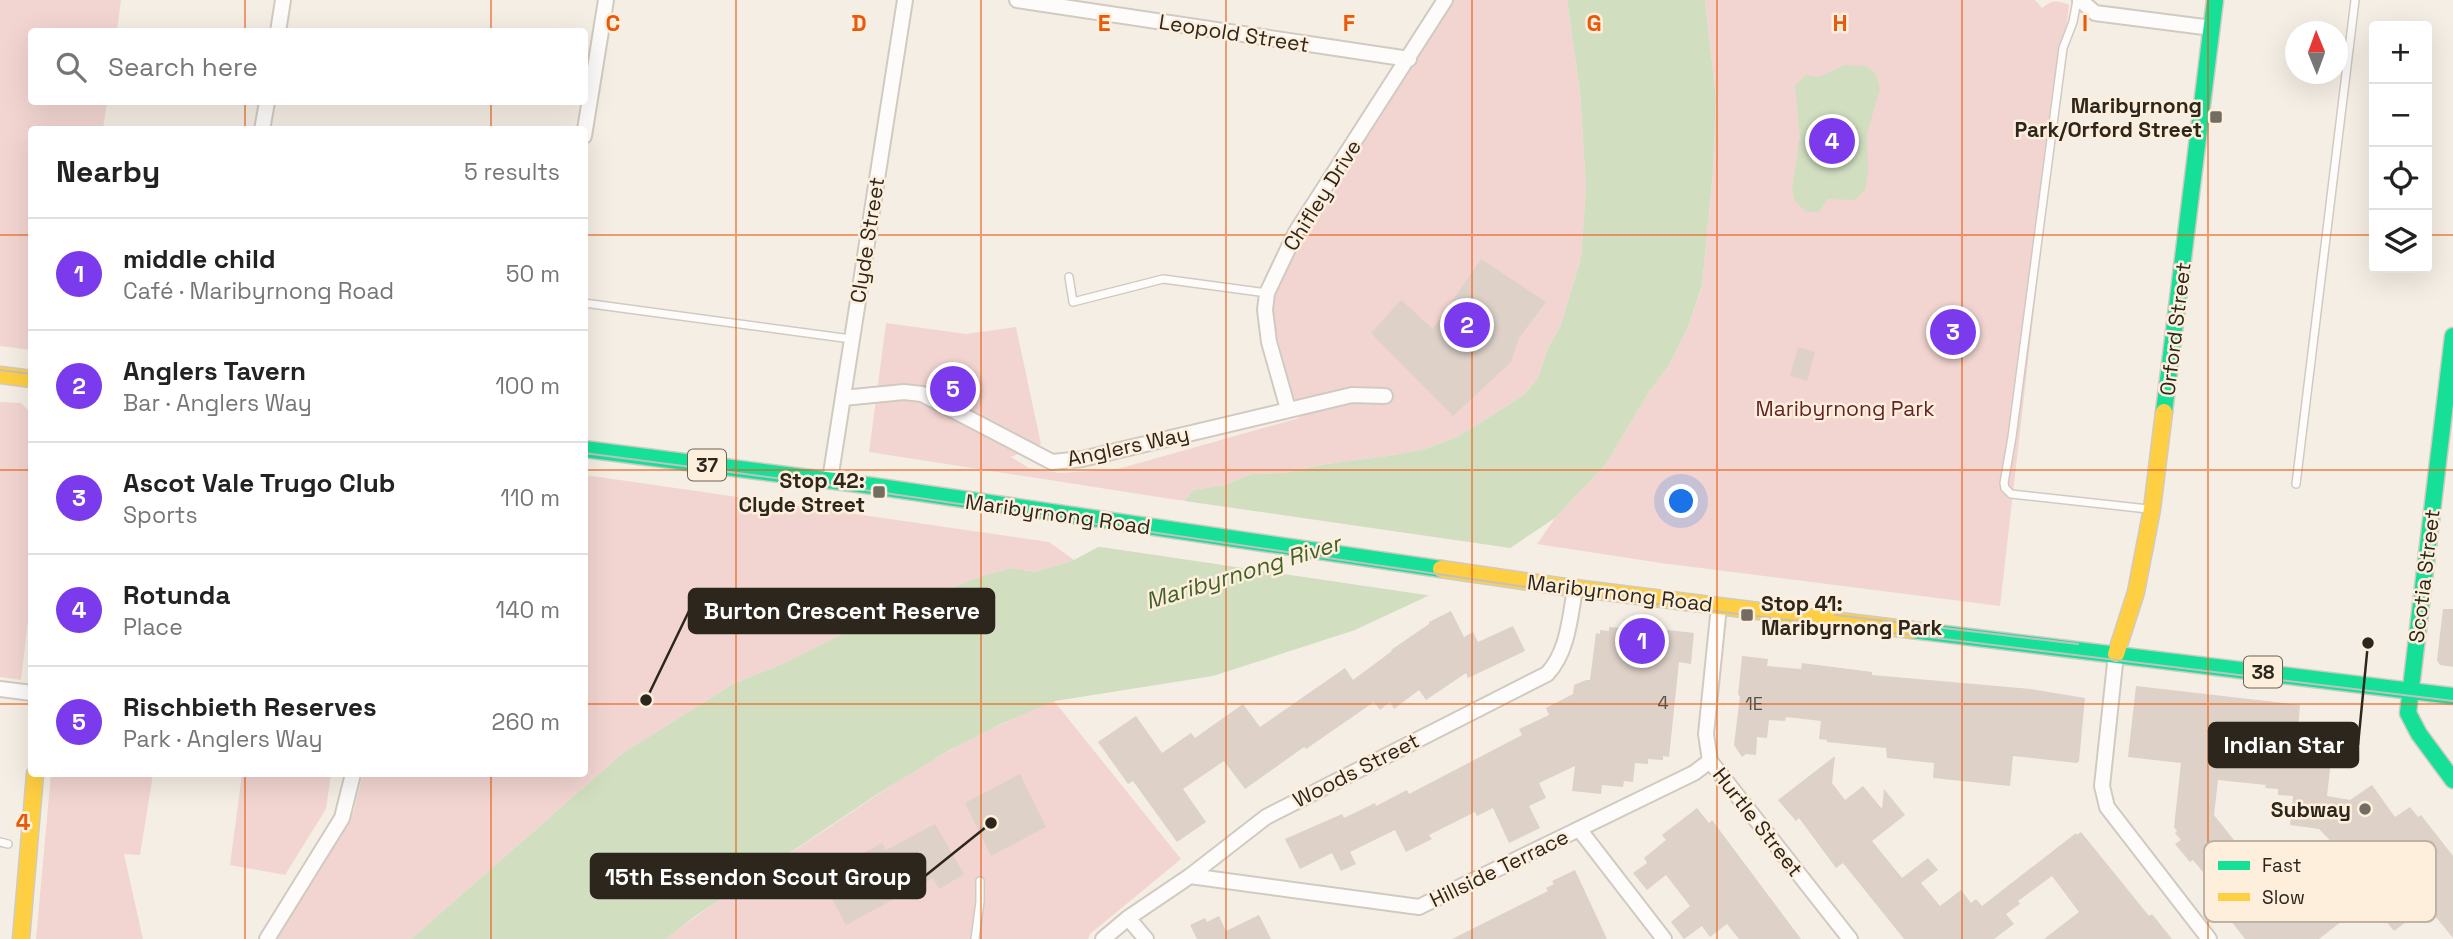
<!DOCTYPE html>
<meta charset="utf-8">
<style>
body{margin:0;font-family:"Space Grotesk",sans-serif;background:#f6f6f6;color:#222}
.controls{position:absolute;right:21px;top:21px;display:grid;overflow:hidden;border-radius:7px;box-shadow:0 7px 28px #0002}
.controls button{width:63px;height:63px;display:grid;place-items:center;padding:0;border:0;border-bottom:2px solid #e0e0e0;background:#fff;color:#222;font:35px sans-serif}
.compass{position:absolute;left:2285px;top:21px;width:63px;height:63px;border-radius:50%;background:#fff;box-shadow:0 7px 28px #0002;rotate:359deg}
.you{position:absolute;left:1682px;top:502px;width:24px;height:24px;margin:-18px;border:5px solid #fff;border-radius:50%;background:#1a73e8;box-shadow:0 0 0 10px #1a73e833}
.badge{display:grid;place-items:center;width:46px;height:46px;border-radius:50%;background:#7c3aed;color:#fff;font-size:23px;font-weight:700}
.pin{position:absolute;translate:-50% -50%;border:4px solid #fff;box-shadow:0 2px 7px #0006}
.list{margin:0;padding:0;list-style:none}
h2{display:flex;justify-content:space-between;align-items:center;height:91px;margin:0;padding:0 28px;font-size:30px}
h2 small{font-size:23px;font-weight:400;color:#767676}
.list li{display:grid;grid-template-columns:46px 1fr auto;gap:21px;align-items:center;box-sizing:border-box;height:112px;padding:0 28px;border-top:2px solid #e0e0e0}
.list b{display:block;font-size:26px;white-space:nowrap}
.list p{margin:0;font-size:23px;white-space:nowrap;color:#767676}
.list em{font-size:23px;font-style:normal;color:#767676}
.icon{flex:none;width:38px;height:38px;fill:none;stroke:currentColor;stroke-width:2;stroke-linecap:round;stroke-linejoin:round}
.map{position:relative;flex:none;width:2453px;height:939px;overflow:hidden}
.search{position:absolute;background:#fff;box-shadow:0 7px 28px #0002;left:28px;top:28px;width:560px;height:77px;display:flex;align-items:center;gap:18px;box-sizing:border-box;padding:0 24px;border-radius:7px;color:#767676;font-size:26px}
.panel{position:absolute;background:#fff;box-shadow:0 7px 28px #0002;left:28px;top:126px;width:560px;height:651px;border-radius:7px}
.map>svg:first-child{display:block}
.green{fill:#f2d5d1}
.water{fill:#d1dfc0}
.pier{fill:#f5eee4}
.building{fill:#ddd1c8;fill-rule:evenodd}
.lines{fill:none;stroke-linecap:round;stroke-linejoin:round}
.lane-casing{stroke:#d1cac1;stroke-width:10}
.street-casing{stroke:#d1cac1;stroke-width:18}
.fast-casing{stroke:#d1cac1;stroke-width:19}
.slow-casing{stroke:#d1cac1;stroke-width:19}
.lane{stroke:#fefcfb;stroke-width:7}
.street{stroke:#fefcfb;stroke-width:14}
.fast{stroke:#16e098;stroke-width:16}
.slow{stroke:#ffcf43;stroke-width:16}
.tram{stroke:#c3c1bf;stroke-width:2}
.grid{fill:none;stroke:#e8590c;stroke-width:2;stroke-opacity:0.55}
.poi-dot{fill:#726c63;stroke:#fdefdc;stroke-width:2.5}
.labels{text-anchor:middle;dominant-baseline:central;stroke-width:5;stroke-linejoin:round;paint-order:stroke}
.number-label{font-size:18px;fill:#585148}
.shield{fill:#fdefdc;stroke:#6b6256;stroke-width:2}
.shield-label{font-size:19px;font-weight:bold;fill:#2c261d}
.street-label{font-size:21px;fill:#2c261d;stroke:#fdefdc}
.poi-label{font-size:21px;font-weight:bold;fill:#2c261d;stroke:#fdefdc;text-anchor:end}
.park-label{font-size:21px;fill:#622428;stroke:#fdefdc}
.water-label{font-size:23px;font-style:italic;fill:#436028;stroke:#fdefdc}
.key{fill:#fdefdc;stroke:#beb3a3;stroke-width:2}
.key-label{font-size:19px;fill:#2c261d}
.grid-label{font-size:23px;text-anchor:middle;font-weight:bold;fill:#e8590c;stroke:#fdefdc;stroke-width:5;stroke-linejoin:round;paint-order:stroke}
.leader{fill:none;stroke:#2c261d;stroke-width:2.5}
.callout-dot{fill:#2c261d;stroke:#fdefdc;stroke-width:2.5}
.callout{fill:#2c261d;stroke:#2c261d;stroke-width:2.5}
.callout-label{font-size:23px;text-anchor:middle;font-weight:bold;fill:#fff}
</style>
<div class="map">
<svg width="2453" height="939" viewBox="0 0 2453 939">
<rect width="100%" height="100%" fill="#f5eee4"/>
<!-- green -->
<path class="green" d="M0,0H121L117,31L32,32V102H107L103,129L32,130L31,350L0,346Z
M1450,0H1567L1580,92L1586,188L1581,258L1560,327L1548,348L1538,378L1525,394L1499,411L1455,438L1425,449L1388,456L1326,464L1285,473L1251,474L1225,485L1193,490L1184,501L869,452L886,323L966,334L1016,327L1041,444L1011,457L1029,468L1060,473L1118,469L1299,418L1273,322L1274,297L1288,263L1322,212Z
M1705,0H2035L2042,8C2052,0 2058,0 2069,5L2000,606L1661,563L1537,544L1555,518L1606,464L1649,392L1669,365L1688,327L1702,287L1713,173L1716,98Z
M0,402L21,403L31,413L32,587L21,680L0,677Z
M585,475L1049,542L1074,560L1035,572L1011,568L985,575L876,617L787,662L733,684L623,753L411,939H277L353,813L363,774H584Z
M1054,701L1181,859L1090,934L1088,939H666C712,903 762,872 810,840C856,810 901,777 949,751C983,732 1018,716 1054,701Z
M51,774H153L140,855L124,854L143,939H36Z
M242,774H331L326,809L285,875L230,865Z"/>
<!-- water -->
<path class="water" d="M1567,0H1705L1716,98L1713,173L1702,286L1688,327L1669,365L1649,392L1606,464L1555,518L1464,579L1355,630L1213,676L1055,701L1003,723L948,751L879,793L694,917L666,939H411L623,753L733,684L787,662L876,617L985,575L1011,568L1035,572L1074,560L1184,501L1193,490L1225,485L1251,474L1285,473L1326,464L1388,456L1425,449L1455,438L1499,411L1525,394L1538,378L1548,348L1560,327L1581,258L1586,188L1580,92Z
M1845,65L1866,66L1876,74L1880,90L1867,133L1868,172L1865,190L1855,200L1828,199L1819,212H1806L1795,201L1792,188L1800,137L1795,86L1806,75L1819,77Z"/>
<!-- pier -->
<path class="pier" d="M1178,500L1517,549L1465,582L1433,596L1094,546Z"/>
<!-- building -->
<path class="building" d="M1820 140a12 12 0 1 1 24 0a12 12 0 1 1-24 0Z
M1481,259L1546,302L1519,338L1511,362L1453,416L1371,333L1401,300L1433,329Z
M1798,347L1815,352L1807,381L1790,376Z
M2443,609H2453V667L2440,665L2437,660Z
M1451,611L1464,637L1473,632L1478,642L1513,626L1525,651L1468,678L1466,673L1426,700L1419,690L1394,709L1390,702L1380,710L1374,702L1306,749L1304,747L1245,789L1224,761L1183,789L1206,822L1177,842L1133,781L1128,784L1098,742L1136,716L1162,753L1191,733L1195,738L1243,704L1260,727L1345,668L1353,680L1392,651L1391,650L1429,624V622Z
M1631,626L1694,633L1691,664L1679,662L1669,757L1663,756V760L1648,759V764L1635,763L1633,782L1624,781L1623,787L1602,785L1601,794L1572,791L1575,766L1539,783L1546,798L1529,806L1540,828L1509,843L1493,808L1477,816L1475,812L1429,835L1432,839L1406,852L1395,830L1350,852L1356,864L1341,871L1332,853L1300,869L1285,839L1342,814L1344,818L1375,803L1376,806L1407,790L1409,794L1522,735L1519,729L1549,715L1546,708L1573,694L1574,685L1586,680H1590L1596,633L1600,634V630L1609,631V627L1631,629Z
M1742,656L1768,659L1767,666L1801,669L1802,663L1872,672V675L2031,689L2085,698L2079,761L2077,763L2013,756L2010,786L1933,778L1934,763L1887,758L1886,748L1827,742V740L1819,739L1821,721L1786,717L1785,721L1769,720L1767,738L1757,737L1756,755L1746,754L1742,757L1734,745L1740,696L1738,695Z
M2136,686L2300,705L2298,732L2334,735L2327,796L2350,800L2372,785L2395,817L2410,807L2418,817L2421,815L2453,856V938L2427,906L2394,931L2369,900L2319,939H2245L2224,912L2226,910L2214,892L2218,890L2193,860L2190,862L2175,844L2181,840L2175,833L2177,831L2174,827L2181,763L2128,757ZM2218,780L2266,785L2265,788L2278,789V795L2293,796L2290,825L2319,829L2348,859L2341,865L2345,870L2316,892L2287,855L2286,867L2270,847L2258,856L2248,843L2245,845L2242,841L2237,844L2214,815ZM2407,842L2429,870L2398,894L2376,867Z
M1835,756L1832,783L1845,800L1863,786L1882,809L1884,789L1905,815L1872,841L1902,878L1928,858L1938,870L1921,883L1940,906L1961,890L1971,903L1976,899L1982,906L2076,833L2077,835L2081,832L2149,916L2152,914L2172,939H2044L2079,912L2052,876L2018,901L2020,904L2006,914L2014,924L1994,939H1904L1843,863L1836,868L1799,818L1796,821L1778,800Z
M1020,774L1046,827L991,856L965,803Z
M1697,808L1709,823L1712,820L1801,939H1739L1727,924L1710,937L1702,926L1684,939L1671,922L1690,906L1666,875L1647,890L1633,873L1647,863L1644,858L1666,840L1662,835Z
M935,824L964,874L939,889L933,878L846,925L820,877L882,843L886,850Z
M1575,870L1607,939H1452L1548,891L1546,888L1554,884L1552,881Z
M1259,915L1271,939H1197L1190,925L1205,918L1207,922L1219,916L1226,931Z"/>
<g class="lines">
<!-- lane casing -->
<g class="lane-casing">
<path id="lane" d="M2077,0L2073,22L2063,48L2012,437L2004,483L2005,488L2011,494L2148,509
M1069,277L1073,302L1163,279L1267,293
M584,303L851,339
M2296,484L2355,0
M0,842L8,844
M975,939L980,902V881"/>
</g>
<!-- street casing -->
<g class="street-casing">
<path id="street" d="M1017,0L1409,59
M2080,0L2095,13L2212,28
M278,32L283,0
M262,130L267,102
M584,136L606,0
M843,398L904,392L922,394L1052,462L1082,459L1352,395L1385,396
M1288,409L1269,342L1265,310L1267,293L1296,232L1445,0
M830,480L905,0
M1719,606L1706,734L1710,761L1850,939
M2116,654L2102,786L2107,807L2209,939
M0,689L32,693
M1579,829L1664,939
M1190,876L1419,907L1694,773L1710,761
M1128,918L1146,939
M267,939L342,818L353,774
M1103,939L1128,918L1190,876L1266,817L1547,674C1568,652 1570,617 1575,589"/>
</g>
<!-- fast casing -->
<g class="fast-casing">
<path id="fast" d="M2453,336L2408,713L2419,734L2453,780
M2164,412L2215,0
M584,449L873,486L1441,569
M1912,630L2453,696"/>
</g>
<!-- slow casing -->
<g class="slow-casing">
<path id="slow" d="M0,375L32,379
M1441,569L1558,586L1912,630
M2116,654L2136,592L2152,509L2164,412
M21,939L35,774"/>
</g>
<!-- lane -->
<use href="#lane" class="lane"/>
<!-- street -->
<use href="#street" class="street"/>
<!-- fast -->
<use href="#fast" class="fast"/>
<!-- slow -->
<use href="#slow" class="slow"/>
<!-- tram -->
<path class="tram" d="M0,370L32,374
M584,453L837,486L1574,594L2453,701
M1835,615L2078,644"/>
</g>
<!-- grid -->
<path class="grid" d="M245,0V32M491,0V32M736,0V939M981,0V939M1226,0V939M1472,0V939M1717,0V939M1962,0V939M2208,0V939M245,102V130M491,102V130M0,235H32M584,235H2374M2427,235H2453M0,470H32M584,470H2453M0,704H32M584,704H2453M245,774V939M491,774V939"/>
<!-- markers -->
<g class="poi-dot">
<rect x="2209" y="110" width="14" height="14" rx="3.5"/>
<rect x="872" y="485" width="14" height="14" rx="3.5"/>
<rect x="1740" y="608" width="14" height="14" rx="3.5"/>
<circle cx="2365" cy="809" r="7"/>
</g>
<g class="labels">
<!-- number labels -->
<g class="number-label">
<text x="1663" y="702">4</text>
<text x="1754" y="703">1E</text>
</g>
<!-- shield labels -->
<g class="shield">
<rect x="688" y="449.5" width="38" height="31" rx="5"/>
<rect x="2244" y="656.5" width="38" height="31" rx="5"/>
</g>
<g class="shield-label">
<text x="707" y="465">37</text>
<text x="2263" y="672">38</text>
</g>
<!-- street labels -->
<g class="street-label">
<text transform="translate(1234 33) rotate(9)">Leopold Street</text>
<text transform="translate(1322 195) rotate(-58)">Chifley Drive</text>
<text transform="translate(867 240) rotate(-81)">Clyde Street</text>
<text transform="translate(2175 329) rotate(-83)">Orford Street</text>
<text transform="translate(1128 446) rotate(-12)">Anglers Way</text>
<text transform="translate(1058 514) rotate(8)">Maribyrnong Road</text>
<text transform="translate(2424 576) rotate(-83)">Scotia Street</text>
<text transform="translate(1620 593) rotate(7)">Maribyrnong Road</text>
<text transform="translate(1356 770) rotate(-27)">Woods Street</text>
<text transform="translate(1758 822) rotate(52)">Hurtle Street</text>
<text transform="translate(1499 868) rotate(-26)">Hillside Terrace</text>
</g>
<!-- poi labels -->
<g class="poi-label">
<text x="2202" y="105">Maribyrnong<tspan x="2202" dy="24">Park/Orford Street</tspan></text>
<text x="865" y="480">Stop 42:<tspan x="865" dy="24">Clyde Street</tspan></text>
<text x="1761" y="603" text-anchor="start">Stop 41:<tspan x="1761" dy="24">Maribyrnong Park</tspan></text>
<text x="2351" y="809">Subway</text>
</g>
<!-- park labels -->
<g class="park-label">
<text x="1845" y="408">Maribyrnong Park</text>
</g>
<!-- water labels -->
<g class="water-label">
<text transform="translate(1243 572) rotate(-17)">Maribyrnong River</text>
</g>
</g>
<!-- legend -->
<rect x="2204" y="841" width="232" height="81" rx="10" class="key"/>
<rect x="2218" y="861" width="32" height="9" fill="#16e098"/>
<rect x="2218" y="893" width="32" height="8" fill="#ffcf43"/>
<g class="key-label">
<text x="2262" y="872">Fast</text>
<text x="2262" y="904">Slow</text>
</g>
<g class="grid-label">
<text x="613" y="31">C</text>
<text x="859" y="31">D</text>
<text x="1104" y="31">E</text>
<text x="1349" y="31">F</text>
<text x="1594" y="31">G</text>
<text x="1840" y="31">H</text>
<text x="2085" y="31">I</text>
<text x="23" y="830">4</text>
</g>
<!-- callouts -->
<path class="leader" d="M646 700L689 611M2368 643L2358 745M991 823L925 876"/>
<g class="callout-dot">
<circle cx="646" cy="700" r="7"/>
<circle cx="2368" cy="643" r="7"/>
<circle cx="991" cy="823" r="7"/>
</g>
<g class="callout">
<rect x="689" y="589" width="305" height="44" rx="7"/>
<rect x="2209" y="723" width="149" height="44" rx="7"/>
<rect x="591" y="854" width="334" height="44" rx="7"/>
</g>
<g class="callout-label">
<text x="842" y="619">Burton Crescent Reserve</text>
<text x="2284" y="753">Indian Star</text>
<text x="758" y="885">15th Essendon Scout Group</text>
</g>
</svg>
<div class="controls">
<button>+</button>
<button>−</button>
<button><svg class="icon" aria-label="locate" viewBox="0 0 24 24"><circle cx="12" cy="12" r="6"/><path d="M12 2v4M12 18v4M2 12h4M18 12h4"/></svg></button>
<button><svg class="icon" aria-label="layers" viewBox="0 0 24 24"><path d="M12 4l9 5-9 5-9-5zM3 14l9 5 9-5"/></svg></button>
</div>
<svg class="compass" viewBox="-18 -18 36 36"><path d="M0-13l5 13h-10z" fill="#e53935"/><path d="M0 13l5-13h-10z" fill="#767676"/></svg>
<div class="you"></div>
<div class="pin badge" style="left:1642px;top:641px">1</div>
<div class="pin badge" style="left:1467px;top:325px">2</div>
<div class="pin badge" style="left:1953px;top:332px">3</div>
<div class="pin badge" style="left:1832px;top:141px">4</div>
<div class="pin badge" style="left:953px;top:389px">5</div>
<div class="search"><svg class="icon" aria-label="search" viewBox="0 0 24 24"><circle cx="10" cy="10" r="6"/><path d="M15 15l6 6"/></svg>Search here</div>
<section class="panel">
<h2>Nearby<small>5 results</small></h2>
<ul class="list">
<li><span class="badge">1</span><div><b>middle child</b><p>Café · Maribyrnong Road</p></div><em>50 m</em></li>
<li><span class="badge">2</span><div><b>Anglers Tavern</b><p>Bar · Anglers Way</p></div><em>100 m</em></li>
<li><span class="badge">3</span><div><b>Ascot Vale Trugo Club</b><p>Sports</p></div><em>110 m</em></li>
<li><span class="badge">4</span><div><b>Rotunda</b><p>Place</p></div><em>140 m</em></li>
<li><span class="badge">5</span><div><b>Rischbieth Reserves</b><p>Park · Anglers Way</p></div><em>260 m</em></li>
</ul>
</section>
</div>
